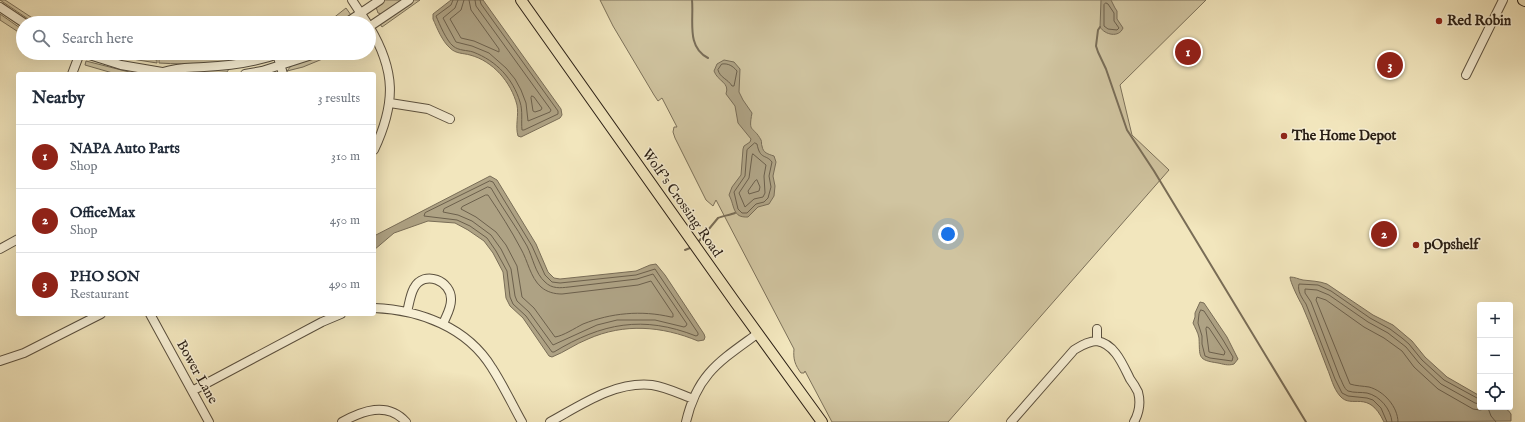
<!DOCTYPE html>
<meta charset="utf-8">
<style>
body{margin:0;font-family:"IM FELL English",serif;background:#f6f6f7;color:#1f2937}
.controls{position:absolute;right:12px;bottom:12px;display:grid;overflow:hidden;border-radius:4px;box-shadow:0 4px 16px #0002}
.controls button{width:36px;height:36px;display:grid;place-items:center;padding:0;border:0;border-bottom:1px solid #e0e1e3;background:#fff;color:#1f2937;font:20px sans-serif}
.you{position:absolute;left:948px;top:234px;width:14px;height:14px;margin:-10px;border:3px solid #fff;border-radius:50%;background:#1a73e8;box-shadow:0 0 0 6px #1a73e833}
.badge{display:grid;place-items:center;width:26px;height:26px;border-radius:50%;background:#8f2418;color:#fff;font-size:13px;font-weight:700}
.pin{position:absolute;translate:-50% -50%;border:2px solid #fff;box-shadow:0 1px 4px #0006}
.list{margin:0;padding:0;list-style:none}
h2{display:flex;justify-content:space-between;align-items:center;height:52px;margin:0;padding:0 16px;font-size:17px}
h2 small{font-size:13px;font-weight:400;color:#747a83}
.list li{display:grid;grid-template-columns:26px 1fr auto;gap:12px;align-items:center;box-sizing:border-box;height:64px;padding:0 16px;border-top:1px solid #e0e1e3}
.list b{display:block;font-size:15px;white-space:nowrap}
.list p{margin:0;font-size:13px;white-space:nowrap;color:#747a83}
.list em{font-size:13px;font-style:normal;color:#747a83}
.icon{flex:none;width:22px;height:22px;fill:none;stroke:currentColor;stroke-width:2;stroke-linecap:round;stroke-linejoin:round}
.map{position:relative;flex:none;width:1525px;height:422px;overflow:hidden}
.search{position:absolute;background:#fff;box-shadow:0 4px 16px #0002;left:16px;top:16px;width:360px;height:44px;display:flex;align-items:center;gap:10px;box-sizing:border-box;padding:0 14px;border-radius:22px;color:#747a83;font-size:15px}
.panel{position:absolute;background:#fff;box-shadow:0 4px 16px #0002;left:16px;top:72px;width:360px;height:244px;border-radius:4px}
.map>svg:first-child{display:block}
.green{fill:#d0c4a0;stroke:#7c715a}
.water{fill:#aea284;stroke:#796d57}
.lines{fill:none;stroke-linecap:round;stroke-linejoin:round}
.shore{stroke:#6c604c;stroke-width:1}
.stream{stroke:#796d57;stroke-width:2}
.minor-casing{stroke:#5b503e;stroke-width:10}
.major-casing{stroke:#291e14;stroke-width:12}
.minor{stroke:#f7efd4;stroke-width:8}
.major{stroke:#f2e6bd;stroke-width:10}
.poi-dot{fill:#8f2418;stroke:#f7efd4;stroke-width:1.5}
.labels{text-anchor:middle;dominant-baseline:central;stroke-width:3;stroke-linejoin:round;paint-order:stroke}
.poi-label{font-size:14px;font-weight:bold;fill:#291e14;stroke:#f7efd4;text-anchor:start}
.street-label{font-size:14px;fill:#291e14;stroke:#f7efd4}
</style>
<div class="map">
<svg width="1525" height="422" viewBox="0 0 1525 422">
<rect width="100%" height="100%" fill="#f2e6bd"/>
<filter id="stains"><feTurbulence type="fractalNoise" baseFrequency=".005" numOctaves="4"/><feColorMatrix values="0 0 0 0 .2 0 0 0 0 .09 0 0 0 0 .02 0 0 0 .5 -.17"/></filter>
<radialGradient id="worn" r=".72"><stop offset=".6" stop-color="#630" stop-opacity="0"/><stop offset="1" stop-color="#630" stop-opacity=".3"/></radialGradient>
<!-- green -->
<path class="green" d="M0,0H5L40,23H34Z
M385,0H402L382,14L378,13L376,7Z
M412,0H420L382,27L380,24Z
M600,0H1206L1120,85L1132,135L1169,170L948,422H832L805,371L804,373H801C795,365 793,359 794,349L716,200L713,206L706,200L675,138L673,132L674,127H677L662,98L658,101L654,95L613,26Z
M346,8L351,15C344,23 337,23 327,23Z
M0,14L23,30V35L0,20Z
M105,53H120L157,60V63L138,60Z
M185,53H248L249,58C219,64 189,65 159,63V59L169,58Z
M325,53H337L303,67L287,71L291,66Z
M86,61L137,74H116L85,65Z
M237,67L229,69L227,72L194,74L200,72L201,70Z"/>
<!-- water -->
<path class="water" d="M451,0H483L561,109L562,115L560,118L521,137L518,136C515,126 519,115 517,105C511,82 493,61 470,55C463,53 456,54 450,48C442,41 437,28 433,19V14Z
M1101,0H1111L1115,8L1117,11V19L1123,28C1119,38 1105,35 1100,27Z
M724,60L734,62L740,69L739,92L743,100L752,113C748,134 753,125 761,140C762,142 761,144 762,146C763,153 768,154 774,156L776,162L773,176L775,186L774,196L769,204L758,207L748,217C732,218 735,206 729,195L732,187L741,175L743,149L744,146L750,142L751,139L738,123L735,106L726,94C730,82 718,82 714,71L717,64Z
M490,176L497,180L536,244L548,272L554,278L560,279L636,271L650,265L656,264L665,275L704,334L705,337L704,340L698,341C662,326 624,323 588,339C575,344 565,352 552,357L549,356L523,318L510,306L506,298L503,272L493,253L484,241L468,230L455,223L428,221L394,233L374,250V236Z
M1290,277C1295,277 1298,279 1303,280C1311,281 1319,281 1327,284L1373,315L1393,325L1412,341L1425,357L1447,377L1480,396V407C1490,407 1506,404 1511,414V421L1384,422C1368,388 1352,410 1340,396C1333,388 1331,377 1327,368C1319,347 1311,326 1302,305C1299,300 1290,282 1290,277Z
M1200,302L1204,303L1227,337L1238,359L1234,364C1228,366 1223,364 1218,363C1197,360 1200,357 1199,338C1198,332 1195,328 1193,323L1195,317V313Z"/>
<g class="lines">
<!-- shore -->
<path class="shore" d="M453,0L451,5L436,16C440,25 446,40 453,46C459,51 467,50 473,52C497,61 513,79 520,102C523,111 521,121 522,130H524L558,114V111L481,4L480,0
M458,0L455,8L443,18L456,42L472,46L489,53L506,68L515,79L521,90L526,103L528,121L550,112L551,110L476,6L475,0
M464,0L461,10L450,19L461,38L474,41L499,52V49L471,10L469,0
M1106,3L1108,4L1114,13V21L1119,28L1117,30L1108,29L1104,26V5Z
M722,64C728,63 733,66 737,71L734,86H732C728,79 720,78 718,70Z
M532,96L534,97L542,108L541,110L535,112L533,111L531,98Z
M755,143L757,144C760,160 766,154 772,162L769,176L771,187L768,198L764,202L756,204L747,213H742L738,209L734,192L745,176L747,150Z
M753,154L766,165L764,176L765,193L763,197L754,199L745,207L739,193L749,178L752,156Z
M757,180L760,187L759,191L749,194L748,191L755,181Z
M490,181L493,182L532,246L545,275L552,282L560,283L636,275L655,269L698,333V335L696,336C643,315 602,323 554,352H552L526,316L513,304L510,297L507,271L496,251L487,238L470,226L457,220L424,216L425,213Z
M488,187L491,188C502,208 516,226 527,246C533,258 535,273 545,282C552,289 560,288 569,287L637,279L653,274L687,324L686,326L684,327L655,320H617L597,325L553,345L529,312L517,301L515,296L511,269L501,249L491,235L472,221L458,215L443,212L444,209Z
M486,195H488C500,213 511,230 521,249C528,261 530,277 541,287C547,292 554,294 562,294L638,285L651,281L673,314V317H671C641,310 611,313 583,324C575,328 563,336 555,337L534,308L522,297L517,266L506,245L496,232L476,217L461,209L462,207Z
M1201,310L1204,311L1223,340L1233,357L1232,361L1210,358L1205,356L1202,344V336L1198,323L1199,314Z
M1207,327L1209,328L1225,352L1224,355L1209,352L1206,329Z
M1387,422L1381,408L1373,400L1367,398L1348,396L1342,393L1335,379L1306,304C1302,298 1297,291 1299,284L1318,285L1331,291L1370,318L1390,329L1402,338L1409,344L1422,360L1444,380L1477,398L1480,399
M1392,422C1391,409 1380,396 1367,393C1361,392 1354,393 1348,391C1344,389 1342,381 1340,378L1311,302L1305,293V289L1317,290L1329,295L1368,322L1388,333L1406,347L1419,363L1441,384L1475,403L1480,404
M1398,422C1398,407 1384,391 1369,387C1363,386 1356,386 1350,384L1316,300L1317,297L1326,300L1364,327L1384,338L1402,351L1414,367L1438,389L1473,409L1480,410L1488,408L1491,416L1496,422"/>
<!-- stream -->
<path class="stream" d="M692,0C694,20 686,47 708,58
M1100,27L1098,30L1096,46L1098,52L1106,69L1127,130L1154,171L1306,422
M699,241L718,218C722,216 730,215 735,213
M685,250L690,248"/>
<!-- minor casing -->
<g class="minor-casing">
<path id="minor" d="M352,0L367,23
M0,7L24,23
M346,23L380,0
M369,26C396,71 396,103 374,150
M369,27L409,0
M83,53L121,65L168,73
M277,54L283,74
M163,72C179,67 187,68 204,67C229,66 257,62 281,53
M72,74L80,53
M245,74L262,71L318,53
M1466,75L1503,0
M390,103L428,109L450,119
M0,249L18,239
M374,308C420,310 467,327 492,368C503,385 512,404 522,422
M407,312C409,305 410,295 414,288C424,269 452,281 451,300C451,309 446,316 443,324
M150,314L209,422
M1097,341V329
M0,361L24,353L101,314
M192,391L322,322L341,314
M342,422C362,411 387,401 406,422
M550,422C581,405 615,381 652,385C666,387 680,394 693,399
M686,422C697,374 720,361 757,334
M1011,422L1074,350C1081,346 1088,341 1097,341C1115,344 1123,365 1130,379C1133,383 1136,388 1138,392C1141,403 1139,413 1134,422"/>
</g>
<!-- major casing -->
<g class="major-casing">
<path id="major" d="M521,0L735,302L822,422
M1523,0L1525,1"/>
</g>
<!-- minor -->
<use href="#minor" class="minor"/>
<!-- major -->
<use href="#major" class="major"/>
</g>
<!-- markers -->
<g class="poi-dot">
<circle cx="1439" cy="21" r="4"/>
<circle cx="1284" cy="136" r="4"/>
<circle cx="1416" cy="245" r="4"/>
</g>
<g class="labels">
<!-- poi labels -->
<g class="poi-label">
<text x="1447" y="21">Red Robin</text>
<text x="1292" y="136">The Home Depot</text>
<text x="1424" y="245">pOpshelf</text>
</g>
<!-- street labels -->
<g class="street-label">
<text transform="translate(682 203) rotate(55)">Wolf's Crossing Road</text>
<text transform="translate(197 372) rotate(61)">Bower Lane</text>
</g>
</g>
<rect width="100%" height="100%" filter="url(#stains)"/>
<rect width="100%" height="100%" fill="url(#worn)"/>
</svg>
<div class="controls">
<button>+</button>
<button>−</button>
<button><svg class="icon" aria-label="locate" viewBox="0 0 24 24"><circle cx="12" cy="12" r="6"/><path d="M12 2v4M12 18v4M2 12h4M18 12h4"/></svg></button>
</div>
<div class="you"></div>
<div class="pin badge" style="left:1188px;top:52px">1</div>
<div class="pin badge" style="left:1384px;top:234px">2</div>
<div class="pin badge" style="left:1390px;top:65px">3</div>
<div class="search"><svg class="icon" aria-label="search" viewBox="0 0 24 24"><circle cx="10" cy="10" r="6"/><path d="M15 15l6 6"/></svg>Search here</div>
<section class="panel">
<h2>Nearby<small>3 results</small></h2>
<ul class="list">
<li><span class="badge">1</span><div><b>NAPA Auto Parts</b><p>Shop</p></div><em>310 m</em></li>
<li><span class="badge">2</span><div><b>OfficeMax</b><p>Shop</p></div><em>450 m</em></li>
<li><span class="badge">3</span><div><b>PHO SON</b><p>Restaurant</p></div><em>490 m</em></li>
</ul>
</section>
</div>
